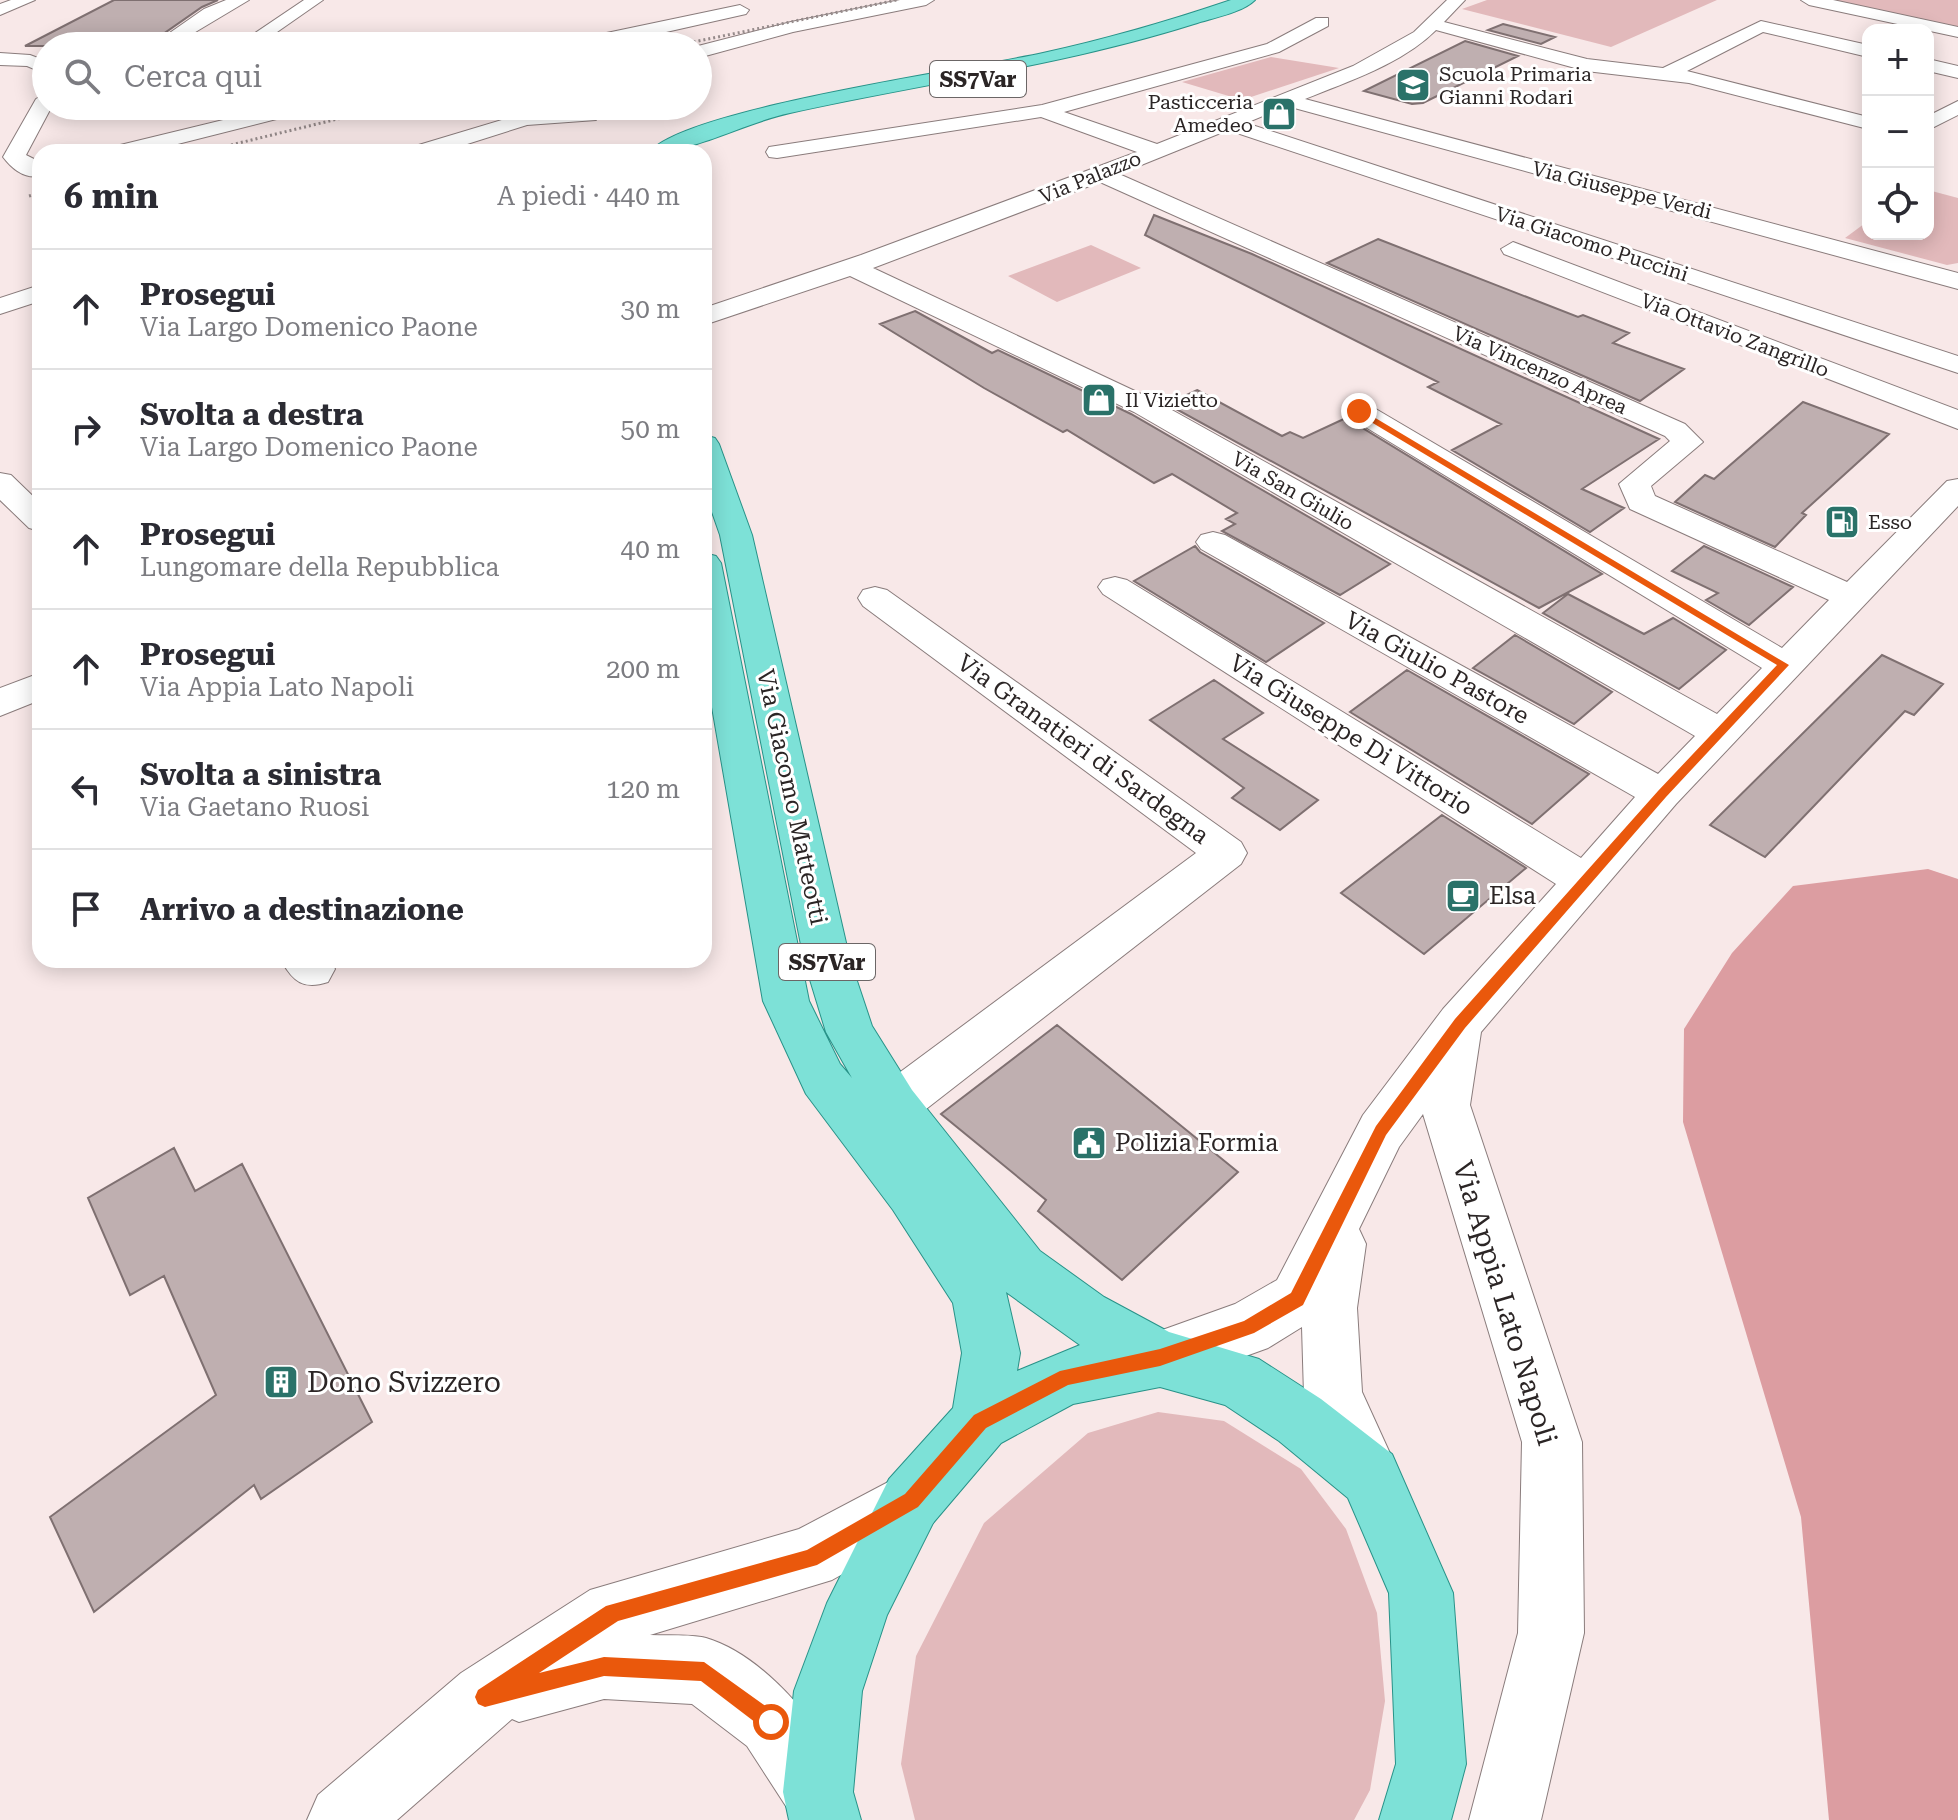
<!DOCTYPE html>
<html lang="it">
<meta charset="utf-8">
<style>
body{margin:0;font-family:"Roboto Serif",serif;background:#f7f7f7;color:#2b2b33}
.controls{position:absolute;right:24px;top:24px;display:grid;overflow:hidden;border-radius:16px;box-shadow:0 4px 20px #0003}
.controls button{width:72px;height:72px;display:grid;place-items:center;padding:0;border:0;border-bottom:2px solid #e1e1e2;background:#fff;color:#2b2b33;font:40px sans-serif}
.stop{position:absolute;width:24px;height:24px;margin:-18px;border:6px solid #ea580c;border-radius:50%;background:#fff}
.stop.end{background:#ea580c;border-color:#fff;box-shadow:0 2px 8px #0008}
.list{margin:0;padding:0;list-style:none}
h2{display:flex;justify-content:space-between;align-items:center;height:104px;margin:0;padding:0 32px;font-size:34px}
h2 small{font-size:26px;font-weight:400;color:#7c7c81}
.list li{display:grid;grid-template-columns:52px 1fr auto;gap:24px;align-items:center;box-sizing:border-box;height:120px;padding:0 32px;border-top:2px solid #e1e1e2}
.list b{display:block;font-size:30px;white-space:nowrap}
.list p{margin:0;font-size:26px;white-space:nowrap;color:#7c7c81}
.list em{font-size:26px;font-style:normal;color:#7c7c81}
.icon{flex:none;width:44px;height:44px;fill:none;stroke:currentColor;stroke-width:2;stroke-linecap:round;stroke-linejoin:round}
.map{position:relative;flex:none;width:1958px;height:1820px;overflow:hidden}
.search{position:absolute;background:#fff;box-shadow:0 4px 20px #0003;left:32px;top:32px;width:680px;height:88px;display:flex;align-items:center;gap:20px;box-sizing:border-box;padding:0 28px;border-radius:44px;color:#7c7c81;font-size:30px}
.panel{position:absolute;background:#fff;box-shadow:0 4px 20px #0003;left:32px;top:144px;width:680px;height:824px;border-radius:24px}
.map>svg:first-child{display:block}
.green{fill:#e2b9bb}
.water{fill:#dc9da1}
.building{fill:#bfafb0;stroke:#7f7071;stroke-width:2}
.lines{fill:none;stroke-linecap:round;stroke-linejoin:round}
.minor-casing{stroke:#8a7c7c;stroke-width:2}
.major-casing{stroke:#289288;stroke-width:2}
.minor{fill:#fff;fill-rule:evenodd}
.major{fill:#7de1d7;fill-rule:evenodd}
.rail{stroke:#968b8b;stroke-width:3;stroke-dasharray:2 3;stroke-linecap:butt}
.route{fill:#ea580c}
.labels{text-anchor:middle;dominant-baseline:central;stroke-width:6;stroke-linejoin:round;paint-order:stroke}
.far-poi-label{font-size:20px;fill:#2b2525;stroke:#fff;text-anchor:start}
.far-street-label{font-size:20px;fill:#2b2525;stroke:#fff}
.shield{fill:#fff;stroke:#6b6666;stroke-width:2}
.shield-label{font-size:22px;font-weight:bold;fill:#2b2525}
.street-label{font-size:24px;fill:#2b2525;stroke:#fff}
.poi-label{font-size:24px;fill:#2b2525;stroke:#fff;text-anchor:start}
.near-street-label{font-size:28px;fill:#2b2525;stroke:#fff}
.near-poi-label{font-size:28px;fill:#2b2525;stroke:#fff;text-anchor:start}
</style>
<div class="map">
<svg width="1958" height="1820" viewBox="0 0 1958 1820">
<rect width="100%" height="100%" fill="#f8e8e8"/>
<!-- green -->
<path class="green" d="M1487,0H1717L1611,47L1462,9Z
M1823,0H1958V29Z
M1271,57L1339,68L1242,100L1182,82Z
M1928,190L1958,198V263L1947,265L1845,238L1868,221V234H1928Z
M1091,245L1141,268L1057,302L1008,276Z
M1158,1412L1224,1421L1301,1469L1346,1529L1377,1613L1385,1701L1370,1790L1354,1820H915L901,1764L916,1656L984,1523L1088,1433Z"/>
<!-- water -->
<path class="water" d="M1928,869L1958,879V1820H1829L1801,1517L1683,1122L1684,1029L1732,953L1793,886Z"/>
<!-- building -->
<path class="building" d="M114,0H218L202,7L153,41L139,46H25Z
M1503,24L1555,37L1541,44L1488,30Z
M1465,41L1518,56L1423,103L1412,104L1364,91Z
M1154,215L1252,254L1659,439L1582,489L1624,508L1590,532L1452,450L1501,424L1428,387L1438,382L1145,235Z
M1378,239L1578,317L1583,315L1629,333L1613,343L1684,369L1640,401L1327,263Z
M915,311L992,353L998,350L1131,414L1390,564L1340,595L1222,531L1235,524L1226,519L1237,513L1172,474L1154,483L1067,430L1063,432L984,388L880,324Z
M1197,390L1282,436L1290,432L1303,438L1346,418L1602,574L1539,608L1167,404Z
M1803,402L1889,434L1802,513L1806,515L1775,547L1675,502L1705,475L1714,479Z
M1195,546L1200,552L1324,623L1266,662L1134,581Z
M1704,546L1793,587L1749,625L1706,600L1718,593L1672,571Z
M1568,594L1644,634L1673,618L1726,650L1679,689L1543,613Z
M1515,635L1612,692L1574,724L1473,668Z
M1882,655L1943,684L1914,715L1905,711L1765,857L1710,825Z
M1407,670L1589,774L1532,824L1350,712Z
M1214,680L1263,713L1223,739L1318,800L1280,830L1232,798L1244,788L1150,720Z
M1442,815L1526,868L1424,954L1341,893Z
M1057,1025L1238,1172L1122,1280L1038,1211L1046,1200L941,1114Z
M174,1148L195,1191L242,1164L372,1422L261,1499L254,1485L94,1612L50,1517L216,1395L164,1276L130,1295L88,1198Z"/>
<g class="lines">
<!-- minor casing -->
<g class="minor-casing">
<path id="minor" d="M11,0H35L0,15V4Z
M226,0H249L172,46H151L204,9Z
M304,0H323L257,46H236Z
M900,0H934L926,5L793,32L698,58V46L791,22Z
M1447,0H1465L1444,22L1587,59L1663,68L1761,21L1868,45V57L1763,32L1687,71L1868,117V129L1689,83L1586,71L1436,30C1402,64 1349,81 1305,99L1958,273V289L1287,106L1246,123L1958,356V373L1228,130L1119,174L1685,424L1703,442L1651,486L1655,496L1847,582L1947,481L1958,479V506L1676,804L1481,1032L1470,1105L1582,1442L1584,1633L1541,1820H1469L1518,1633L1522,1442L1423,1114L1399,1147L1359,1229L1366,1244L1357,1308L1362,1392L1398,1471L1389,1492L1368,1501L1347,1492L1304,1395L1302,1327L1268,1348L1160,1387L1140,1378L1131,1358L1140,1338L1235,1304L1277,1280L1363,1115L1443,1009L1556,884L1103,594L1098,587L1103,580L1115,577L1127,580L1581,858L1635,797L1201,549L1196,542L1201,535L1213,532L1225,535L1658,774L1695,736L1134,412L850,276L704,325V308L861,255L1137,152L1041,117L777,158L769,157L766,152L769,147L1042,105L1267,44L1316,18H1328V26L1279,52L1064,112L1157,144L1353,66L1414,32ZM1100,182L1665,436L1670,441L1619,484L1630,509L1829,600L1782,648L1369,405H1349L1344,411L1349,417L1762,668L1717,714L1154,400L873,268Z
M1801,0H1833L1958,27V37L1809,5Z
M740,5L749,10L746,14L604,46H582L597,35Z
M0,53L30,55L46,61V74L27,66L0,65Z
M1928,59L1958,66V78L1928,71Z
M46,93V106H52L26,155L40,162V176C25,179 12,169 3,157L36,99Z
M1958,101V115L1928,130V116Z
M281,106H315L312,110L146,152H109L112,147Z
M589,110L599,116L596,120L527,125L442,152H409L412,147L525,113Z
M1513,242L1958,410V429L1504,254L1501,249Z
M40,285V301L0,314V298Z
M0,473L11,475L40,503V531L29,528L0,500Z
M875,587L887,590L1241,842L1247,853L1241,864L912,1120L894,1127L876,1120L869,1105L876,1090L1196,853L863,606L858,598L863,590Z
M40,673V700L0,716V688Z
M281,960H330L335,969L328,982C304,990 293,982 281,960Z
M911,1470L933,1479L942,1501L933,1523L832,1580L650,1635C668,1636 689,1634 706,1638C767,1656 830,1735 853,1792L843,1817L835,1820L793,1817L747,1746L692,1704L604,1699L519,1722L512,1719L397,1820H307L318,1795L461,1673L590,1590L799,1529Z"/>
</g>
<!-- major casing -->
<g class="major-casing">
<path id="major" d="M1231,0H1255C1242,13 1212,18 1194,24C1061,66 925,83 790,113C743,123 696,152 650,152C683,109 976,68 1043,53C1107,39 1169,21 1231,0Z
M704,435L715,438L719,444L752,535L850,960L872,1026L912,1090L1040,1251L1104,1297L1169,1332L1259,1359L1321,1399L1392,1454L1453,1593L1466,1764L1451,1820H1379L1396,1764L1389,1593L1348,1498L1279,1441L1225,1405L1160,1387L1073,1404L1001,1443L933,1523L887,1615L862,1691L853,1792L861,1820H789L783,1792L794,1691L827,1603L889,1479L953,1408L962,1353L953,1303L893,1210L806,1094L763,1001L704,661V553L716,556L721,563L809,1001L840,1064L852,1078L826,1032L804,960L720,535L704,489ZM1006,1292L1080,1345L1017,1371L1020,1353Z"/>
</g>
<!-- minor -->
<use href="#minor" class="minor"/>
<!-- major -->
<use href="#major" class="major"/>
<!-- rail -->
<path class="rail" d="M674,46L897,0
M202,152L391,106
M29,196L40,193"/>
</g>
<!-- route -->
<path class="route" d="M1356,410H1362L1789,665L1666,797L1465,1028L1386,1135L1303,1305L1254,1333L1160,1366L1068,1385L986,1428L918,1507L817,1565L618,1621L539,1673L604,1657L704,1662L778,1715L781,1722L778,1729L771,1732L764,1729L701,1681L604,1676L485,1707L478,1704L475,1697L478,1690L606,1606L807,1550L905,1494L974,1415L1060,1371L1160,1349L1244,1321L1291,1293L1376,1126L1455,1019L1658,791L1777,665L1356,413Z"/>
<!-- icons -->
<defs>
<g id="school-square" transform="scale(1.8)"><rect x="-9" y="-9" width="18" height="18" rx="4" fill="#2a7269" stroke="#fff"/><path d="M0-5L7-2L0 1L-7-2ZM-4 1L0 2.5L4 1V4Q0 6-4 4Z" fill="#fff"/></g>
<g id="shop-square" transform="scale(1.8)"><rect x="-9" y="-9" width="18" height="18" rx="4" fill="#2a7269" stroke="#fff"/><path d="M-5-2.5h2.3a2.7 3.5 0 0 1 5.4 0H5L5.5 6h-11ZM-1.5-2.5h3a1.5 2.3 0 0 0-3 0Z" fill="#fff"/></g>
<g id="fuel-square" transform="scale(1.8)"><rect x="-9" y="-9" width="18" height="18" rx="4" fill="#2a7269" stroke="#fff"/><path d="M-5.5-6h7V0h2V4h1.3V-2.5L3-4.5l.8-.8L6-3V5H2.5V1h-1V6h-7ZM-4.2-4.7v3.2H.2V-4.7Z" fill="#fff"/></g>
<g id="cafe-square" transform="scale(1.8)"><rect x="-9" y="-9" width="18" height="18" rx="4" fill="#2a7269" stroke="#fff"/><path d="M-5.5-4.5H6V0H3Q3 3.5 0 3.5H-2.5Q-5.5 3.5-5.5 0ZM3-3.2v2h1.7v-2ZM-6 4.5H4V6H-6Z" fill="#fff"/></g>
<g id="civic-square" transform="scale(1.8)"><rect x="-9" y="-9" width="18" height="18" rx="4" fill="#2a7269" stroke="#fff"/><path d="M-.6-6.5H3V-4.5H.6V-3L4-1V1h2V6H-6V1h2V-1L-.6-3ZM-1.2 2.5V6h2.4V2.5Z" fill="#fff"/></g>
<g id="building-square" transform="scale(1.8)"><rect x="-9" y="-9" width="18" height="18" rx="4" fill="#2a7269" stroke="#fff"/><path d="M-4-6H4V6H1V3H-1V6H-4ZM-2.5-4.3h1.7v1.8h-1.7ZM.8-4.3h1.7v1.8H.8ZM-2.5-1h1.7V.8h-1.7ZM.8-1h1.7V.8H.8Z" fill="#fff"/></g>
</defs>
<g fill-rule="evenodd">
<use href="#school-square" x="1413" y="85"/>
<use href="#shop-square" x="1279" y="114"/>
<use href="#shop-square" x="1099" y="400"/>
<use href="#fuel-square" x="1842" y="522"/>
<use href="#cafe-square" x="1463" y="896"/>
<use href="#civic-square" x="1089" y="1143"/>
<use href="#building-square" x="281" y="1382"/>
</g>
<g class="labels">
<!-- far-poi labels -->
<g class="far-poi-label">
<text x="1439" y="74">Scuola Primaria<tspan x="1439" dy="23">Gianni Rodari</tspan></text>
<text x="1253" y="102" text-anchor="end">Pasticceria<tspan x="1253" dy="23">Amedeo</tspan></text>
<text x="1125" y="400">Il Vizietto</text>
<text x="1868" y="522">Esso</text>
</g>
<!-- far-street labels -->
<g class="far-street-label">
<text transform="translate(1090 177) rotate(-22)">Via Palazzo</text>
<text transform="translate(1622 190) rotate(14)">Via Giuseppe Verdi</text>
<text transform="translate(1592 244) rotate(18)">Via Giacomo Puccini</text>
<text transform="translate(1735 335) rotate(21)">Via Ottavio Zangrillo</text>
<text transform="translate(1540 370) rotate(24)">Via Vincenzo Aprea</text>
<text transform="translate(1293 491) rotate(30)">Via San Giulio</text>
</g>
<!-- shield labels -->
<g class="shield">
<rect x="930" y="61" width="96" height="36" rx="6"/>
<rect x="779" y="944" width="96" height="36" rx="6"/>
</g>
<g class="shield-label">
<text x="978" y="79">SS7Var</text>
<text x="827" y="962">SS7Var</text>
</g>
<!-- street labels -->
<g class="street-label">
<text transform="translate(1437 668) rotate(29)">Via Giulio Pastore</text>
<text transform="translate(1351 735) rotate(32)">Via Giuseppe Di Vittorio</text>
<text transform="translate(1083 749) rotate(36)">Via Granatieri di Sardegna</text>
<text transform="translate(792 797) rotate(78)">Via Giacomo Matteotti</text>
</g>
<!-- poi labels -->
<g class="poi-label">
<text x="1489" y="896">Elsa</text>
<text x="1115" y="1143">Polizia Formia</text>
</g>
<!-- near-street labels -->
<g class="near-street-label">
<text transform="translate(1505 1303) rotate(73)">Via Appia Lato Napoli</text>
</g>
<!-- near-poi labels -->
<g class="near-poi-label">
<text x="307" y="1382">Dono Svizzero</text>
</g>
</g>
</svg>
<div class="controls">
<button>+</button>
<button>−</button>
<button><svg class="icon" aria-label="locate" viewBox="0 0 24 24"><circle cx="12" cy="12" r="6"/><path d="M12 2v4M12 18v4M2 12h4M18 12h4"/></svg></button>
</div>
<div class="stop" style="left:771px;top:1722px"></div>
<div class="stop end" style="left:1359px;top:411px"></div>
<div class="search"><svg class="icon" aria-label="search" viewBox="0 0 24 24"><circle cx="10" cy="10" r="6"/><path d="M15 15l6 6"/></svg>Cerca qui</div>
<section class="panel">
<h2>6 min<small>A piedi · 440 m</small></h2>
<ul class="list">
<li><svg class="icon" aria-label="ahead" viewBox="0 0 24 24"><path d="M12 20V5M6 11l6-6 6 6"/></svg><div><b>Prosegui</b><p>Via Largo Domenico Paone</p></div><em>30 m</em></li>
<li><svg class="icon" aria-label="right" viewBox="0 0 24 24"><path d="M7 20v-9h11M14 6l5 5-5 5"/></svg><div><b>Svolta a destra</b><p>Via Largo Domenico Paone</p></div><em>50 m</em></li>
<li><svg class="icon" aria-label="ahead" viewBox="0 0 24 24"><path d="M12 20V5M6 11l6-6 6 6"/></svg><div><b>Prosegui</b><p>Lungomare della Repubblica</p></div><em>40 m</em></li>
<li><svg class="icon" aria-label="ahead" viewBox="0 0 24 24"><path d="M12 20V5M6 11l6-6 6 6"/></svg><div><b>Prosegui</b><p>Via Appia Lato Napoli</p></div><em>200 m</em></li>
<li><svg class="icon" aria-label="left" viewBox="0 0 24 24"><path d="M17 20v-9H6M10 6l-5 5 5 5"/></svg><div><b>Svolta a sinistra</b><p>Via Gaetano Ruosi</p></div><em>120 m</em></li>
<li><svg class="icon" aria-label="arrive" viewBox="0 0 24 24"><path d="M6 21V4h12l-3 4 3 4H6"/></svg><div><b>Arrivo a destinazione</b></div></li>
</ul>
</section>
</div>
